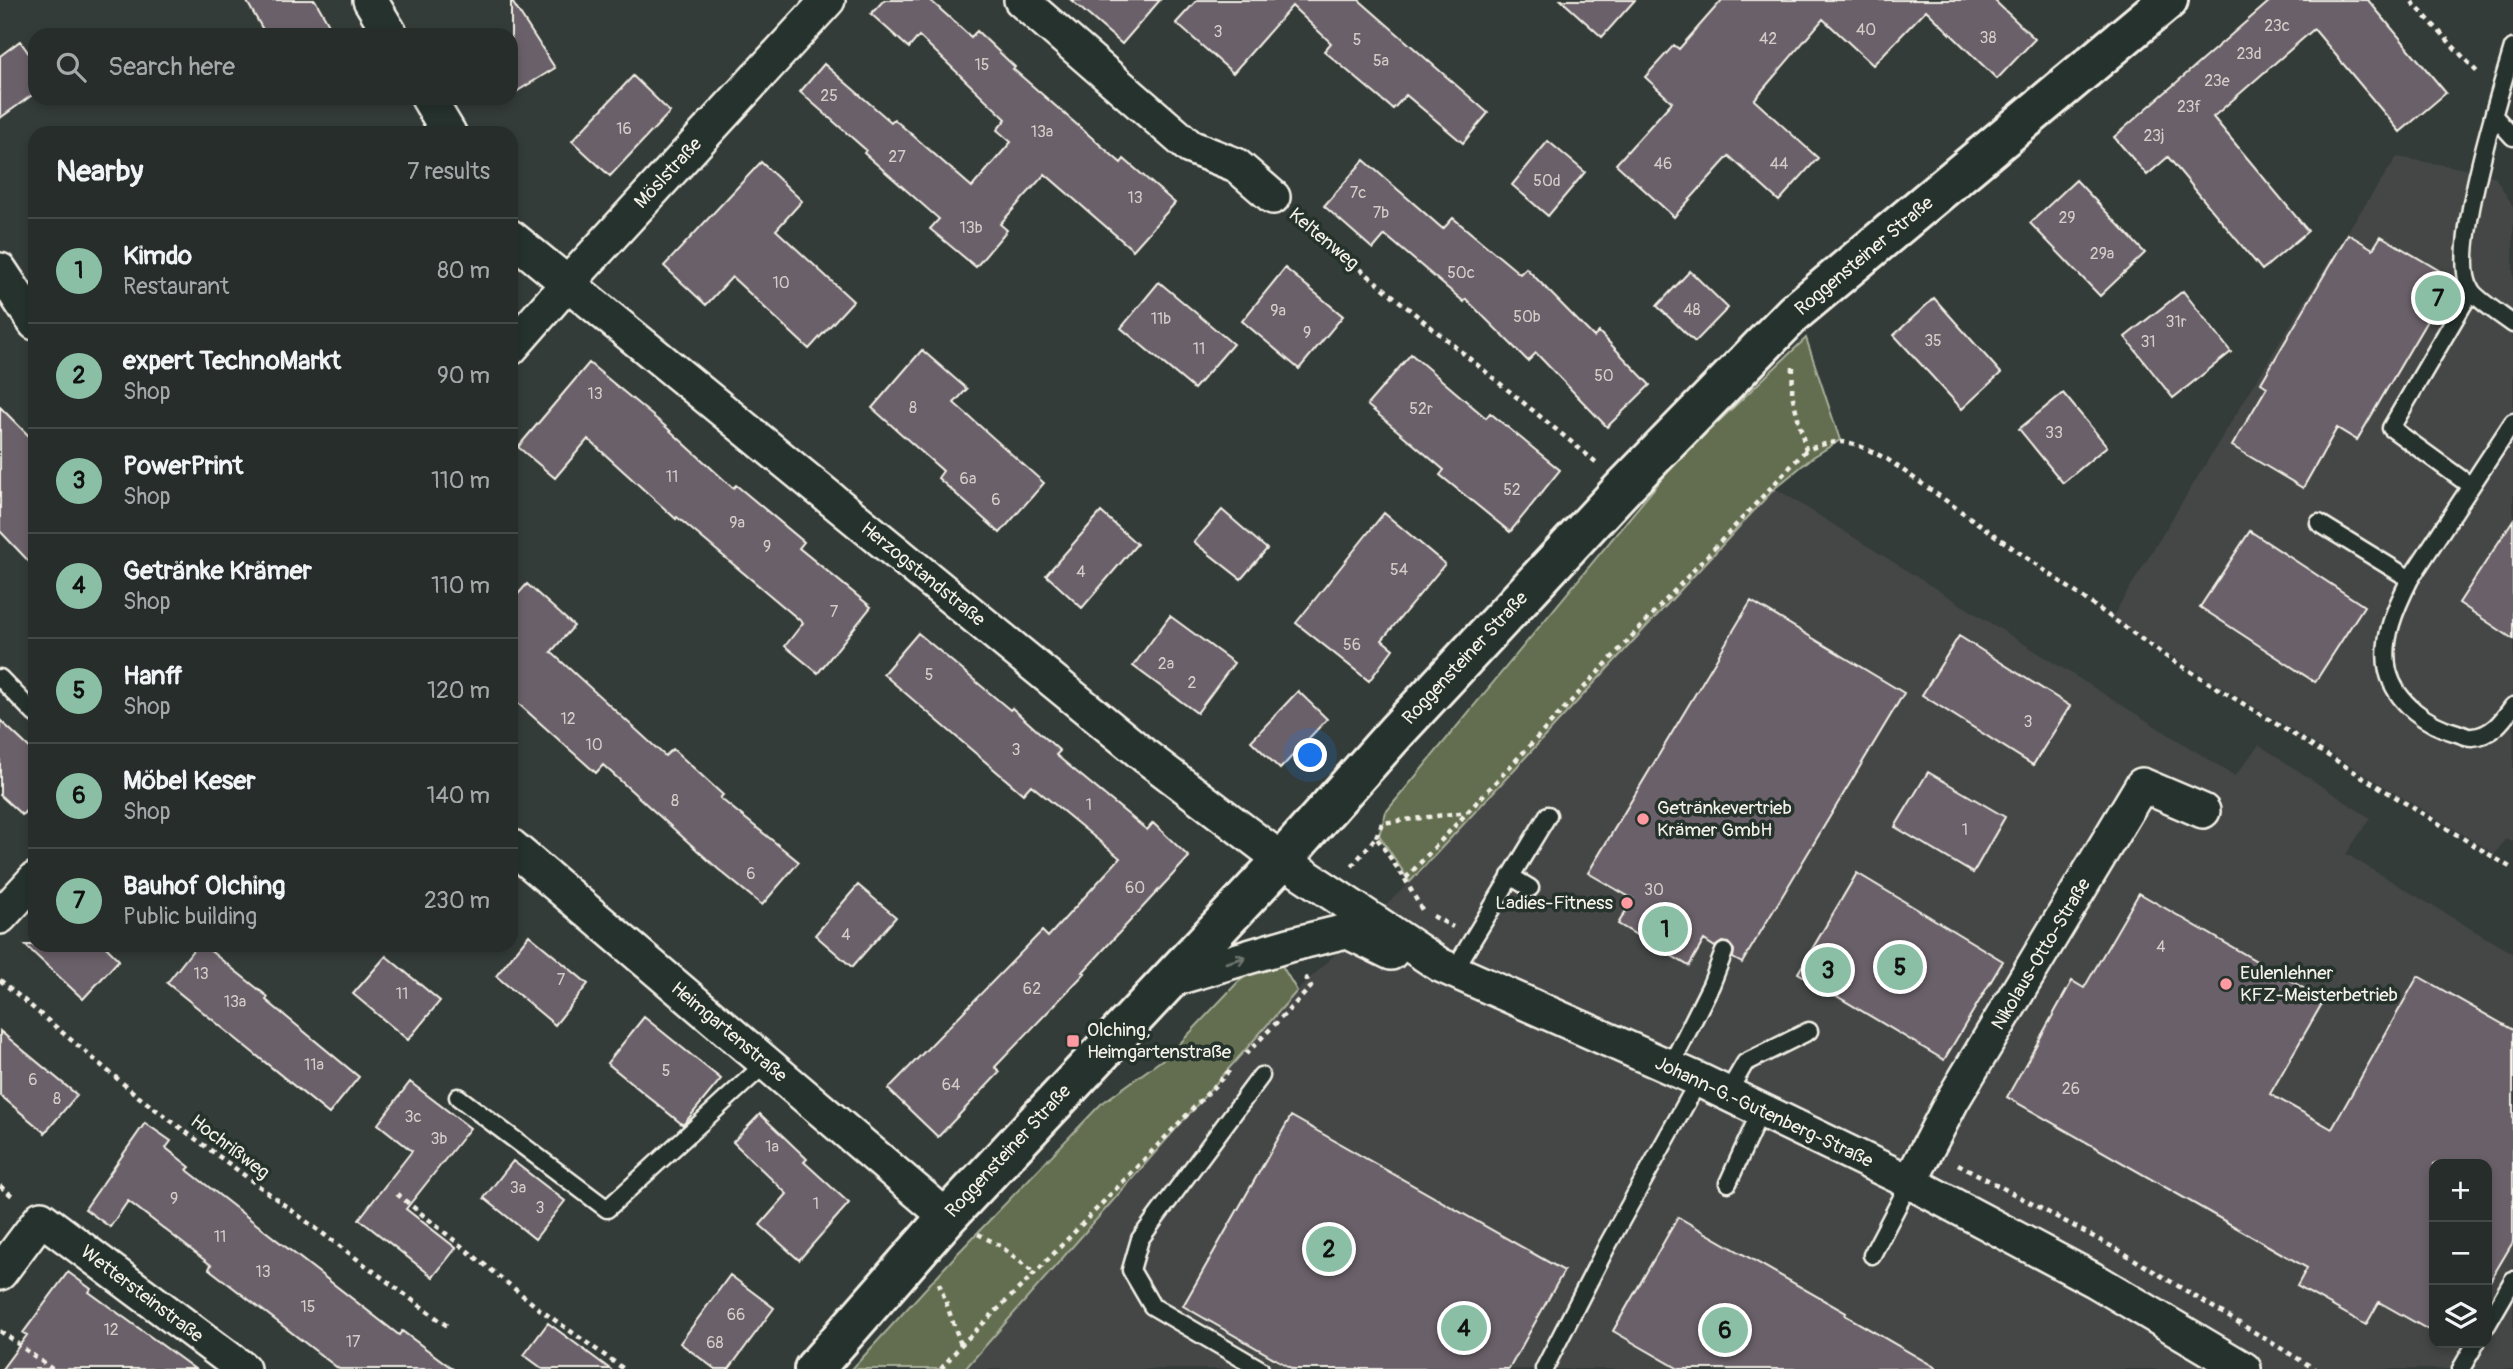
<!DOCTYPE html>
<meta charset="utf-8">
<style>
body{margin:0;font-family:Pangolin,sans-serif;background:#333937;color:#f1f3f6}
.controls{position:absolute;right:21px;bottom:21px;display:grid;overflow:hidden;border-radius:14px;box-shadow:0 4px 10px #0003}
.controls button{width:63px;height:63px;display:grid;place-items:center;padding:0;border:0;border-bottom:2px solid #434947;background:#272d2b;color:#f1f3f6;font:35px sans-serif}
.you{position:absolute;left:1311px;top:756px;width:24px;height:24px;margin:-18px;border:5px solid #fff;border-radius:50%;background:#1a73e8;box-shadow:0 0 0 10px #1a73e833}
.badge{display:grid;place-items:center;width:46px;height:46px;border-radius:50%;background:#8abfa5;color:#111;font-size:23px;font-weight:700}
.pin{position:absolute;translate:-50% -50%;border:4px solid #fff;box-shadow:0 2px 7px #0006}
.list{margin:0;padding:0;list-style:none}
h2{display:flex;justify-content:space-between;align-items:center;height:91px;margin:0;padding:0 28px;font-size:30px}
h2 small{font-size:23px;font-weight:400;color:#a4a8a9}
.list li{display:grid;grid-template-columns:46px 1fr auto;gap:21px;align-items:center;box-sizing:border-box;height:105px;padding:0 28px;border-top:2px solid #434947}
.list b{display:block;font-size:26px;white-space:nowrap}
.list p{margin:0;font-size:23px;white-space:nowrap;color:#a4a8a9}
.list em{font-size:23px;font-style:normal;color:#a4a8a9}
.icon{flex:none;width:38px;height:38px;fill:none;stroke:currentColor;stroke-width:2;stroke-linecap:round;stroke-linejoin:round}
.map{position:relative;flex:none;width:2513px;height:1369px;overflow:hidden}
.search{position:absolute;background:#272d2b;box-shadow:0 4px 10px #0003;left:28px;top:28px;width:490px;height:77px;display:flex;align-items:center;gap:18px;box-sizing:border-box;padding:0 24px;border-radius:21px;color:#a4a8a9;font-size:26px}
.panel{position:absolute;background:#272d2b;box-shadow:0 4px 10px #0003;left:28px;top:126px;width:490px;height:826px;border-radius:21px}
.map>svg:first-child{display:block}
.built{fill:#444747;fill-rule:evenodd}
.green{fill:#626e4f;stroke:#abb09c;stroke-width:2}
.building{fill:#6a6169;stroke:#f4f1e8;stroke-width:2}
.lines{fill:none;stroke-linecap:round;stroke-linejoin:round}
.service-casing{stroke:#f4f1e8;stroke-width:21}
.minor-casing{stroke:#f4f1e8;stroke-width:38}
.secondary-casing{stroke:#f4f1e8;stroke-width:44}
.path{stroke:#f4f1e8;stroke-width:4.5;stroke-dasharray:5 5;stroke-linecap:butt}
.service{stroke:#26332d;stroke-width:16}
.minor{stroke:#26332d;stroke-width:33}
.secondary{stroke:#26332d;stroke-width:38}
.oneway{stroke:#6e766e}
.poi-dot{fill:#ff9aa2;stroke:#26332d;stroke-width:2.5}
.labels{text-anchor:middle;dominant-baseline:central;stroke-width:7;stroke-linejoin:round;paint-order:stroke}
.number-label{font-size:16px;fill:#d2cdc8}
.street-label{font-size:19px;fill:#f4f1e8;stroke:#26332d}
.poi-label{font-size:19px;fill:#f4f1e8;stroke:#26332d;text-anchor:start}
</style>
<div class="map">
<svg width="2513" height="1369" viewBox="0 0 2513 1369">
<rect width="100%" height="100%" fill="#343c39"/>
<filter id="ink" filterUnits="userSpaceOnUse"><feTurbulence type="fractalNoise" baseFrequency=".0143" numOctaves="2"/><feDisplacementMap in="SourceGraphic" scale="14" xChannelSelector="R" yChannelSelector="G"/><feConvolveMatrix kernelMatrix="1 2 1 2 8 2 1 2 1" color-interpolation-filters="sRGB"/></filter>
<g filter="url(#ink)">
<!-- built -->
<path class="built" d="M2397,157L2478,171L2495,177L2513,206V842L2506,838L2495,854L2111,619L2347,232Z
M1775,488L2235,776L2259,745L2370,818L2346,854L2513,954V1369H965L1297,991L1410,882ZM2434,1164H2487V1343H2434Z"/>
<!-- green -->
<path class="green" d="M1806,338L1840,440L1813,457L1775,488L1410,882L1379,835L1386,812L1675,463Z
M1269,960L1281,964L1297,991L965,1369H852L958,1253L1101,1104L1170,1054L1238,982Z"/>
<!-- building -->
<path class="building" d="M246,0H315L335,35H266Z
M511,0L555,68L511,95Z
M884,0H930L971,37L977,31L1015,67L1013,69L1121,163L1124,159L1175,203L1133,250L1045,174L1000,224L1007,230L976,267L930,229L939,219L864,153L866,150L800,92L824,64L891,122L894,119L972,187L1011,142L997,130L1006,119L919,36L909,48L871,14Z
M1071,0H1160L1122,44Z
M1197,0H1359L1488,113L1463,143L1406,95L1393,109L1324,51L1331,43L1292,6L1233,73L1176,23Z
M1561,0H1635L1602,37Z
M1722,0H1994L2035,39L1997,79L1926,10L1873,65L1823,19L1754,100L1818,158L1779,201L1729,156L1674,217L1616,164L1672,102L1645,77L1674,45L1679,49Z
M2271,0H2368L2446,93L2400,132L2314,29L2213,117L2308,231L2262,270L2168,157L2147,175L2114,137Z
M20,41L35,62V93L0,118V56Z
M633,76L670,112L610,176L572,141Z
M1548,141L1585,172L1548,216L1512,185Z
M1364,160L1443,229L1453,218L1520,274L1526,268L1594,337L1599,332L1650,385L1607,427L1536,353L1528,361L1466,299L1464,302L1385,235L1373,249L1324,206Z
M761,162L802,201L776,230L853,301L809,349L732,277L706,305L664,266Z
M2076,180L2145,253L2100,296L2030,223Z
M2348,234L2373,249L2381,236L2452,278L2357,440L2337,428L2303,488L2232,446L2267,387L2261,383Z
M1285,268L1343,316L1299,369L1242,321Z
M1690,271L1728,308L1695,342L1657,306Z
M1159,282L1233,344L1194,389L1121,328Z
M2183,291L2231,352L2173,398L2125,337Z
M1934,298L2001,373L1962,409L1894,335Z
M922,350L967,389L954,403L1044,483L1000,533L938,478L943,471L872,408Z
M1411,354L1486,418L1490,413L1560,470L1510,532L1440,475L1444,470L1367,405Z
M589,363L665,426L733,488L736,485L804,542L799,548L871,607L818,673L785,646L803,623L677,517L676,519L588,439L555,478L518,447Z
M2063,393L2107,446L2063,483L2019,429Z
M0,407L35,442V568L0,531Z
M1222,510L1267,549L1241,579L1194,542Z
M1101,512L1137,544L1082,608L1046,575Z
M1384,513L1445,564L1382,640L1393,649L1369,681L1296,623Z
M2513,520V639L2459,603Z
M2250,531L2364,606L2315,682L2200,607Z
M527,584L574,626L551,652L665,756L673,749L723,795L720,798L799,862L762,905L718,869L603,765L596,773L511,697V602Z
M1751,601L1904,693L1742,963L1733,958L1734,950L1728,943L1722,942L1715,947L1704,940L1689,966L1618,924L1633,899L1588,873Z
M1170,616L1234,663L1197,713L1133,666Z
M918,633L1010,710L1012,708L1060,751L1056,755L1147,830L1153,823L1189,857L1083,972L1085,973L995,1067L1000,1072L938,1137L888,1089L1042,931L1048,937L1120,858L1031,785L1023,794L883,674Z
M1959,636L2070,706L2033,765L1922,695Z
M1298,691L1327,719L1280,769L1251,741Z
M0,720L35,753V801L22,815L0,795Z
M1928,772L2005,817L1973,873L1895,827Z
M1857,873L2003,961L1944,1060L1798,973Z
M858,885L896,917L852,967L815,935Z
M2139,893L2324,1000L2270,1094L2332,1129L2418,976L2513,1030V1242L2487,1286V1164H2434V1333L2379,1302L2366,1325L2297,1286L2307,1268L2007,1097L2072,981L2084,988Z
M529,935L588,984L555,1025L496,976Z
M25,945H104L119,960L83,999Z
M197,945H203L268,997L266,1000L359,1077L329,1114L167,983Z
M386,956L440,1001L408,1040L353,994Z
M644,1017L721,1079L683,1125L607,1063Z
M0,1031L77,1095L45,1133L0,1095Z
M410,1082L470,1128L406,1209L456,1248L433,1277L359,1219L412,1151L378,1124Z
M760,1114L807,1159L804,1162L849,1203L799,1260L760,1225L787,1194L733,1142Z
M1291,1116L1564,1271L1509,1369H1293L1183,1306Z
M145,1123L171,1141L166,1148L190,1167L187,1170L399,1335L402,1331L453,1369H339L209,1269L211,1265L128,1201L110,1227L85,1209Z
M513,1161L565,1201L535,1239L484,1198Z
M1678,1217L1846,1313L1845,1315L1938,1369H1679L1613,1331Z
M68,1272L91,1289L89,1292L195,1369H2L27,1335L23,1333Z
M730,1275L774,1308L729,1369H715L680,1343Z
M548,1323L610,1369H543L524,1355Z"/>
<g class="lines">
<!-- service casing -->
<g class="service-casing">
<path id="service" d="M2513,48C2500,92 2448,255 2471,290C2476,299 2504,317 2513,324
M2494,116L2513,137
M2471,291L2391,428L2471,486
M2319,523L2410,579L2513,422
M2410,579C2396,607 2381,639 2388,671C2396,703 2427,725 2457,733C2461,734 2468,738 2472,737C2492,736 2503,720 2513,706
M0,678L35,714
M1510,876L1530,888
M1453,972L1548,815
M1670,1067L1711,985L1724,952
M1727,1094L1745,1063L1809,1031
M458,1097L607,1209L766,1063
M1728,1183L1761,1110
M1872,1255L1910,1182
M2487,1325L2513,1280
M1260,1369L1152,1306L1131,1270L1140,1239L1261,1076
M1544,1369L1607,1246L1699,1080
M2461,1369L2476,1343"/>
</g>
<!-- minor casing -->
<g class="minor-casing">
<path id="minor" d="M370,0L391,35
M1021,0L1190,147L1236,165L1273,197
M428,98L449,133
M511,237L1145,756L1282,860L1440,965L1699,1080L1910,1182L2096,1281L2244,1369
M0,270L35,323
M511,348L567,284L828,0
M511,846L947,1217
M0,917L35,879
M1170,980L1289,945L1346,931L1391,953
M1910,1182L1952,1101L2142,785L2203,811
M0,1273L41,1218L243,1369"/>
</g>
<!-- secondary casing -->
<g class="secondary-casing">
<path id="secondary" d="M814,1369L947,1217L1282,860L1396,732L1625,486L1794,313L2168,0"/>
</g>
<!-- path -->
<path class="path" d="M2412,2L2478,73
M1298,218L1597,463
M1793,367L1792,394L1806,450C1845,436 1850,441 1887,459L2167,657L2513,869
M1376,837L1382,823L1467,812
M1352,866L1376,837L1405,879L1806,450
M1405,879L1422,910
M1433,916L1453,927
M0,980L139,1097L450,1328
M1246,1054L1311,987L1304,974
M1958,1164L2122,1252L2315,1369
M0,1186L15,1198
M397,1194L542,1311L624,1369
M978,1234L999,1245L1035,1273
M939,1283L961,1345
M0,1331L52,1369
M941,1369L961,1345L1035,1273L1230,1070"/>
<!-- service -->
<use href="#service" class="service"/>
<!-- minor -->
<use href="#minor" class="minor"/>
<!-- secondary -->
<use href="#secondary" class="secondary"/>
</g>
<!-- one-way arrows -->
<defs><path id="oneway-shaft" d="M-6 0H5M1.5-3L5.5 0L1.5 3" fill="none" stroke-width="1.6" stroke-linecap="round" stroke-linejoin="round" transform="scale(1.75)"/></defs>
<use class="oneway" href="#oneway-shaft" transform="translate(1236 960) rotate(-16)"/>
</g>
<!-- markers -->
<g class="poi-dot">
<circle cx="1643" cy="819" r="7"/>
<circle cx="1627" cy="903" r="7"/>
<circle cx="2226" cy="984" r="7"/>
<rect x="1066" y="1034" width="14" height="14" rx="3.5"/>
</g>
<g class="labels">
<!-- number labels -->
<g class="number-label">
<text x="2277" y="26">23c</text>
<text x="1866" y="30">40</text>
<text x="1218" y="32">3</text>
<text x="1988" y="38">38</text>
<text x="1768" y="39">42</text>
<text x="1357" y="40">5</text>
<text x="2249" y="54">23d</text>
<text x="1381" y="61">5a</text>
<text x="982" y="65">15</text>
<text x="2217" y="81">23e</text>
<text x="829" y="96">25</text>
<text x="2189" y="107">23f</text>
<text x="624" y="129">16</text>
<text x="1042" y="132">13a</text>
<text x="2154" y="136">23j</text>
<text x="897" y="157">27</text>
<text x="1663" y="164">46</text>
<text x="1779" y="164">44</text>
<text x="1547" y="181">50d</text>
<text x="1358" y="193">7c</text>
<text x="1135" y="198">13</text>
<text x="1381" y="213">7b</text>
<text x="2067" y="218">29</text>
<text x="971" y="228">13b</text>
<text x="2102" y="254">29a</text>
<text x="1461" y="273">50c</text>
<text x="781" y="283">10</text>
<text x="1692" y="310">48</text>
<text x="1278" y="311">9a</text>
<text x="1527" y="317">50b</text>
<text x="1161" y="319">11b</text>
<text x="2176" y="322">31r</text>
<text x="1307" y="333">9</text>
<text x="1933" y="341">35</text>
<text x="2148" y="342">31</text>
<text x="1199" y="349">11</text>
<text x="1604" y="376">50</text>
<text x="595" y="394">13</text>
<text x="913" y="408">8</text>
<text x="1421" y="409">52r</text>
<text x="2054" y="433">33</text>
<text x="672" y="477">11</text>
<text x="968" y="479">6a</text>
<text x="1512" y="490">52</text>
<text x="996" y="500">6</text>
<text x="737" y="523">9a</text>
<text x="767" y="547">9</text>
<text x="1399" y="570">54</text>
<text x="1081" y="572">4</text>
<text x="834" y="612">7</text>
<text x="1352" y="645">56</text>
<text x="1166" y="664">2a</text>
<text x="929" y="675">5</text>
<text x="1192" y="683">2</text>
<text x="568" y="719">12</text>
<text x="2028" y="722">3</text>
<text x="594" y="745">10</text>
<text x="1016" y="750">3</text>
<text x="675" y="801">8</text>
<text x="1089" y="805">1</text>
<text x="1965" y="830">1</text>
<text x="751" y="874">6</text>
<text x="1135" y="888">60</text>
<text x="1654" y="890">30</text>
<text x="846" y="935">4</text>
<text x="2161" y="947">4</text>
<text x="201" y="974">13</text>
<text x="561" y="980">7</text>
<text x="1032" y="989">62</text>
<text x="402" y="994">11</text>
<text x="235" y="1002">13a</text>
<text x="314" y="1065">11a</text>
<text x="666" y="1071">5</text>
<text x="33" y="1080">6</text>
<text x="951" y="1085">64</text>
<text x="2071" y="1089">26</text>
<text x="57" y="1099">8</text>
<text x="413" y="1117">3c</text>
<text x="439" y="1139">3b</text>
<text x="772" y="1147">1a</text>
<text x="518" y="1188">3a</text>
<text x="174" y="1199">9</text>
<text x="816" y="1204">1</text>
<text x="540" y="1208">3</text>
<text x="220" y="1237">11</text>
<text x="263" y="1272">13</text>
<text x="308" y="1307">15</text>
<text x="736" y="1315">66</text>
<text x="111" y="1330">12</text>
<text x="353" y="1342">17</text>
<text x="715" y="1343">68</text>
</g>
<!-- street labels -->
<g class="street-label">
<text transform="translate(668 173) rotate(-47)">Möslstraße</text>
<text transform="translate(1324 239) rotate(40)">Keltenweg</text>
<text transform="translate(1864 256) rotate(-40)">Roggensteiner Straße</text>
<text transform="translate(923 574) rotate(39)">Herzogstandstraße</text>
<text transform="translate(1465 658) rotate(-47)">Roggensteiner Straße</text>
<text transform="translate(2041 954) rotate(-59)">Nikolaus-Otto-Straße</text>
<text transform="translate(729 1032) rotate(40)">Heimgartenstraße</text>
<text transform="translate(1764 1112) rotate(25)">Johann-G.-Gutenberg-Straße</text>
<text transform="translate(230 1147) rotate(37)">Hochrißweg</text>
<text transform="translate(1008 1151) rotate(-47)">Roggensteiner Straße</text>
<text transform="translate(142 1294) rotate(37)">Wettersteinstraße</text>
</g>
<!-- poi labels -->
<g class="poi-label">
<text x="1657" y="808">Getränkevertrieb<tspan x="1657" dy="22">Krämer GmbH</tspan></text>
<text x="1613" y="903" text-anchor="end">Ladies-Fitness</text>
<text x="2240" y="973">Eulenlehner<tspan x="2240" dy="22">KFZ-Meisterbetrieb</tspan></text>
<text x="1087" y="1030">Olching,<tspan x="1087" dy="22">Heimgartenstraße</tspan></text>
</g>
</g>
</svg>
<div class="controls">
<button>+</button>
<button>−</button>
<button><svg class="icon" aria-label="layers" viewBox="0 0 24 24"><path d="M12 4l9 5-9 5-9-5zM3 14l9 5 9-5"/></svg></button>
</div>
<div class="you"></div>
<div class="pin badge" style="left:1665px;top:929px">1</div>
<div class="pin badge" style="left:1329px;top:1249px">2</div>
<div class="pin badge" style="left:1828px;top:970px">3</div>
<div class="pin badge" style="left:1464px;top:1328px">4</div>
<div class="pin badge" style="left:1900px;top:967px">5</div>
<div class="pin badge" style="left:1725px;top:1330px">6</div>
<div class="pin badge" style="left:2438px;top:298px">7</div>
<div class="search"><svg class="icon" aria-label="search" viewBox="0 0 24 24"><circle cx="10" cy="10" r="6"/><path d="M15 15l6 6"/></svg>Search here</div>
<section class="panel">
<h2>Nearby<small>7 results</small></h2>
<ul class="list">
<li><span class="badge">1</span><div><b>Kimdo</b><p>Restaurant</p></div><em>80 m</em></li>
<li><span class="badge">2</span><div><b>expert TechnoMarkt</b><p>Shop</p></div><em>90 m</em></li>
<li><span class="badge">3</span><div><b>PowerPrint</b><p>Shop</p></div><em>110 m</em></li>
<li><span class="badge">4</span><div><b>Getränke Krämer</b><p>Shop</p></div><em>110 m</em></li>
<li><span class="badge">5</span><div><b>Hanff</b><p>Shop</p></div><em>120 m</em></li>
<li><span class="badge">6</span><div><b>Möbel Keser</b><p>Shop</p></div><em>140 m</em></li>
<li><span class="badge">7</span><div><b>Bauhof Olching</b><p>Public building</p></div><em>230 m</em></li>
</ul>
</section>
</div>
